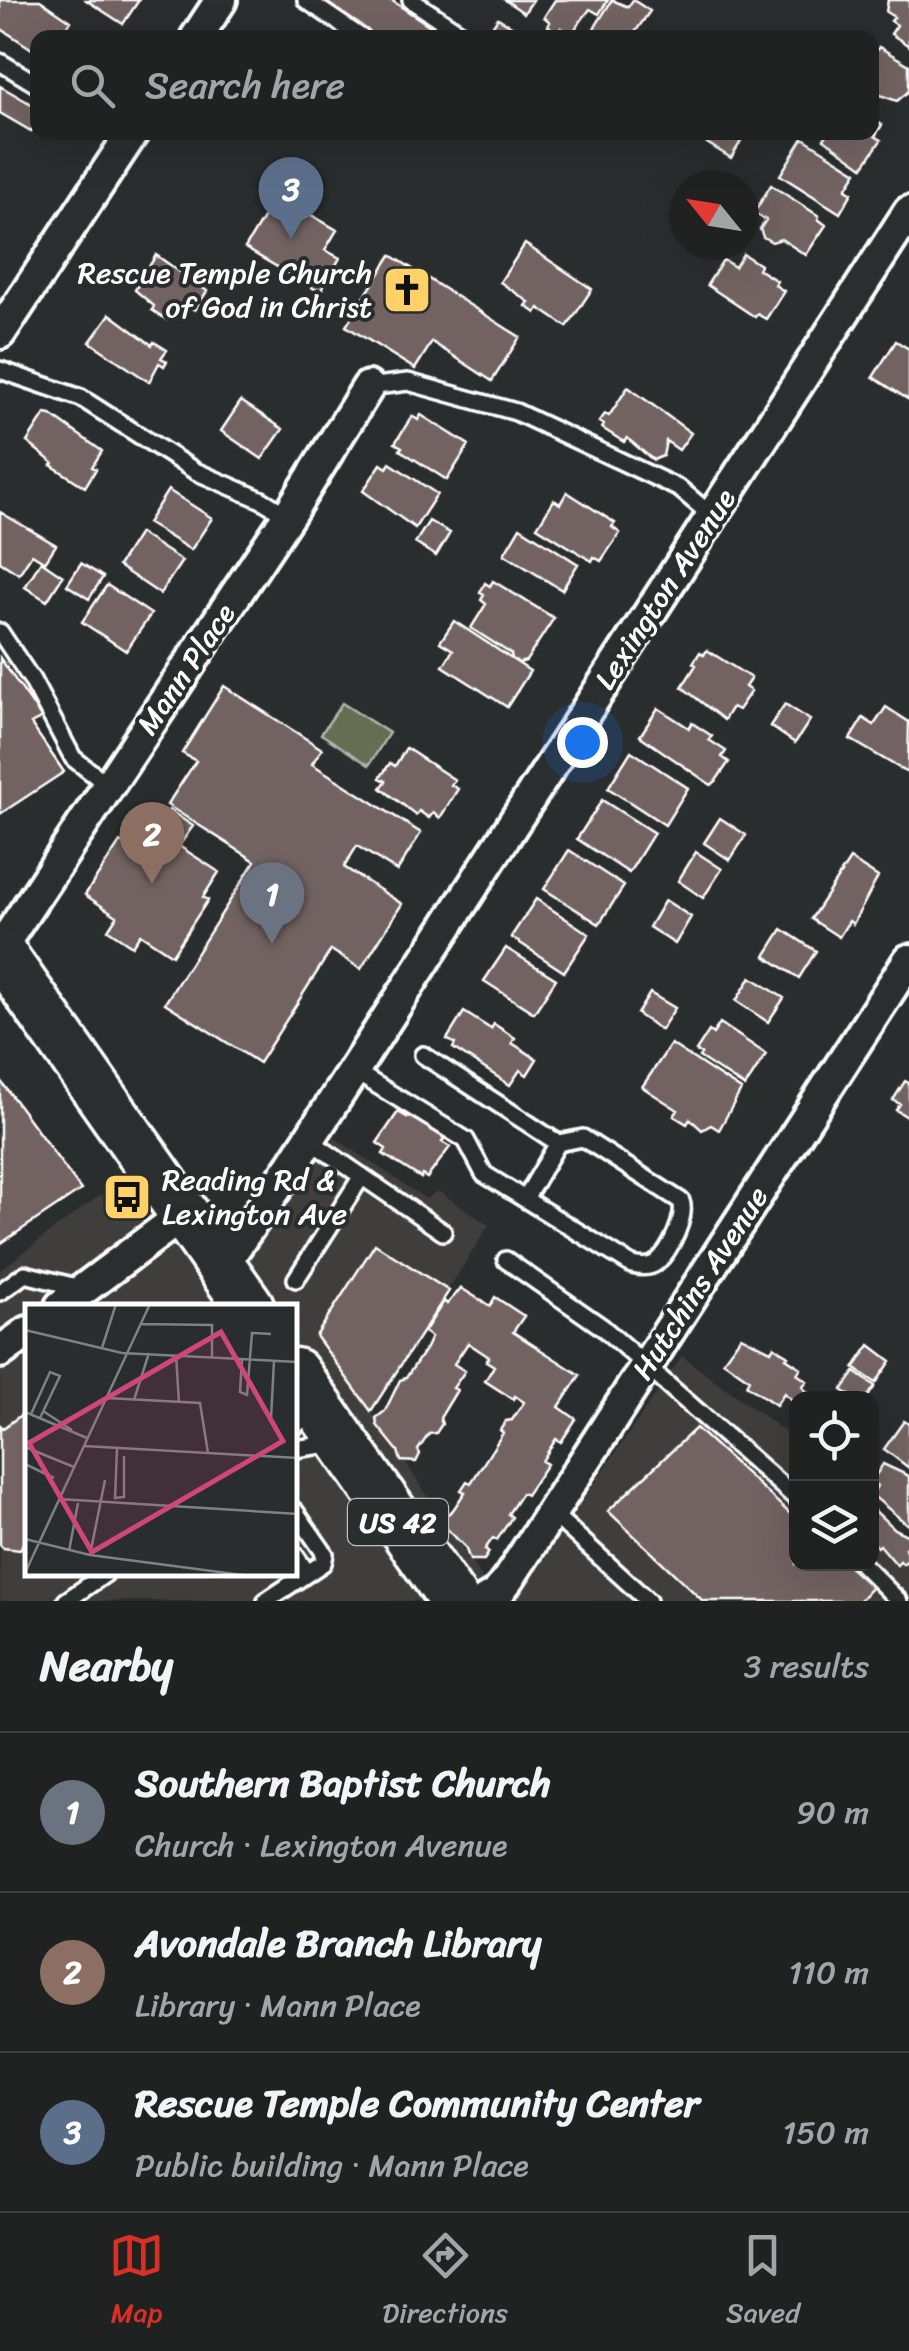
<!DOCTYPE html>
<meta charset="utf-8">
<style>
body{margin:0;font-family:Sriracha,sans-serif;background:#282a2a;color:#f1f3f6}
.controls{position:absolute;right:30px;bottom:30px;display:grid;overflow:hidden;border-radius:20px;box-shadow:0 10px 40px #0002}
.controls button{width:90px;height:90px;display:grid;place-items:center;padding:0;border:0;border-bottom:2px solid #3d3f40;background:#202222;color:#f1f3f6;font:50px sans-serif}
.compass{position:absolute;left:669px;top:170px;width:90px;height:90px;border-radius:50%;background:#202222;box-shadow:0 10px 40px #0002;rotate:300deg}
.you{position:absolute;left:582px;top:742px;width:35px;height:35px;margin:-25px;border:8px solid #fff;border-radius:50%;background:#1a73e8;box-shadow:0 0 0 15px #1a73e833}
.badge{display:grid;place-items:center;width:65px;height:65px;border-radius:50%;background:#d93025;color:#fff;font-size:32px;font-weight:700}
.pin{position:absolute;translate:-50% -82px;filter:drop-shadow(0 2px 5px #0008)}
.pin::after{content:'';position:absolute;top:52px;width:35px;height:30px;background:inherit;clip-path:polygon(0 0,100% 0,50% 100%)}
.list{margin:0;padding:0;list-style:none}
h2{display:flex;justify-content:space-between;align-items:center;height:130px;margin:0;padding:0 40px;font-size:42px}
h2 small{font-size:32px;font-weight:400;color:#a2a4a5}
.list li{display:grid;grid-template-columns:65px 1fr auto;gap:30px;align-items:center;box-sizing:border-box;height:160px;padding:0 40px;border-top:2px solid #3d3f40}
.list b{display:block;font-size:38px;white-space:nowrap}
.list p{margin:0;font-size:32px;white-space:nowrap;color:#a2a4a5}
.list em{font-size:32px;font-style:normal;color:#a2a4a5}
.icon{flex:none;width:55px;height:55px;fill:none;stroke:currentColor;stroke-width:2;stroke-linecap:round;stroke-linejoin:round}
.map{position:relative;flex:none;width:909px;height:1601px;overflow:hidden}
.search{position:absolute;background:#202222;box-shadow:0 10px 40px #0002;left:30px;right:30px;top:30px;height:110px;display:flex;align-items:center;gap:25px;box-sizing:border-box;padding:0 35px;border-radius:20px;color:#a2a4a5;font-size:38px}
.sheet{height:610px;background:#202222}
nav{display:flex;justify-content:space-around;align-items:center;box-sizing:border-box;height:140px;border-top:2px solid #3d3f40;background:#202222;font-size:28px;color:#a2a4a5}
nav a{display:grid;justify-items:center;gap:5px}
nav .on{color:#d93025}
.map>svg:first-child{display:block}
.built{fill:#403d3e;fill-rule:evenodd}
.green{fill:#666d53;stroke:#b2b6a9;stroke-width:2.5}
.building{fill:#726362;stroke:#fff;stroke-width:2.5}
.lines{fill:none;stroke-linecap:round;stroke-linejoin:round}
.lane-casing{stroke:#fff;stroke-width:22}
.street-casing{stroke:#fff;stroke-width:38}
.primary-casing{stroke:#fff;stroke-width:55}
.lane{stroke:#2a2d2e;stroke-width:15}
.street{stroke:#2a2d2e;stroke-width:30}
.primary{stroke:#2a2d2e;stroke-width:48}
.labels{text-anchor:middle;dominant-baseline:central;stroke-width:8;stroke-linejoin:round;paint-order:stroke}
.shield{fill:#2a2d2e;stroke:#bfc0c0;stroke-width:2.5}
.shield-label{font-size:28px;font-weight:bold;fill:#fff}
.poi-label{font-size:30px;fill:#fff;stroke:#2a2d2e;text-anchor:end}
.street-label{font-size:30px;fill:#fff;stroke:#2a2d2e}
.inset-road{fill:none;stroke:#7f8182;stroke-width:2.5}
.view{fill:#ce467c;fill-opacity:0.15;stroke:#ce467c;stroke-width:5}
.inset-edge{fill:none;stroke:#fff;stroke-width:5}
</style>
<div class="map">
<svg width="909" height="1601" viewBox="0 0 909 1601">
<rect width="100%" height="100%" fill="#2a2d2e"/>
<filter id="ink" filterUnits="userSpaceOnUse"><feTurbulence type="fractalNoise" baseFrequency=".01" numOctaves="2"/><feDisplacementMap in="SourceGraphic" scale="20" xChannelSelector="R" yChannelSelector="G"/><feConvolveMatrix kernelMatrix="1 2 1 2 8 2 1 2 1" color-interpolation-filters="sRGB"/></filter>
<g filter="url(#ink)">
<!-- built -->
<path class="built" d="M335,1138L426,1199L438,1191L489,1225L371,1411L497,1601H0V1270L147,1160L222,1265ZM28,1306H295V1574H28Z
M682,1356L796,1440V1564H872V1537L909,1568V1601H514Z"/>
<!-- green -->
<path class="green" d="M342,703L389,733L369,765L321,734Z"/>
<!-- building -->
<path class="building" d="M0,0H40L71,21L60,38H38V53L0,28Z
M86,0H139L123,24Z
M320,0H391L448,38H377Z
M505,0H533L524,13Z
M555,0H608L599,14L590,9L571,34L561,28L558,33L548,26L550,22L544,17Z
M612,0L628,7L633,0L650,11L631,38H588Z
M888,0H909V46L891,34L897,25L891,21L894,17L886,12Z
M498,18L520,31L516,38H484Z
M872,46L877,50L879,47L909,65V91L897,101L872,92Z
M0,86L38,108V121L31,131L0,113Z
M872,118L882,125L875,136L881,140L863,167L824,139L829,132H872Z
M713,132H745L746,133L731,158L707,143Z
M803,138L857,172L846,189L852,193L840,213L780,175Z
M771,185L819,216L818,219L826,225L806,255L781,239L772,242L763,237L760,229L766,220L754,213Z
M277,195L337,230L325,250L340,258L320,292L245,248Z
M525,244L592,289L567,327L539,308L536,313L526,306L529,302L500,282Z
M743,254L760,265L758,269L777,281L775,285L784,291L766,319L757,314L755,317L707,285L723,260L735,267Z
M156,255L207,291L195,310L184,304L175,319L170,316L167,320L152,310L154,306L135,290Z
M391,255L520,337L492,381L432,342L415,369L346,326Z
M110,314L152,345L154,342L167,350L161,358L167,361L164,366L159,363L149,382L90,342Z
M896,341L909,349V400L873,377Z
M628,387L691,433L679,450L666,441L663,456L653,460L627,438L624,442L602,428L604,425L599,422L605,414L609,416Z
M241,401L283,429L262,459L221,431Z
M45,414L51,415L102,451L92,467L96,469L85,487L51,465L53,463L27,442Z
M421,415L469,445L447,480L400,450L402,447L395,443L412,416L418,420Z
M390,463L437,494L415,528L363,491L381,464L387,468Z
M168,490L212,518L191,550L147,523Z
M567,492L615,523L612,527L620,533L601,561L594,557L592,561L537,527L554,500L560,504Z
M0,512L56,545L45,562L32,554L19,574L0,562Z
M429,521L450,533L436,556L415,543Z
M520,527L578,564L562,590L504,554Z
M139,533L182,561L160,594L118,566Z
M41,561L63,576L47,601L25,587Z
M81,563L103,577L89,599L67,585Z
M493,581L554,618L526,661L519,663L512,659L511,654L471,628L486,604L481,600L484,595L480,593L485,583L490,586Z
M107,585L151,614L126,651L82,622Z
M454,621L530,671L507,707L443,666L453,650L440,642Z
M707,650L751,678L745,687L751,691L738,710L732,707L724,720L682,687L696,665L693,663L700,652L704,655Z
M0,658L42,718L31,724L64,772L0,814Z
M224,686L322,749L312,764L421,833L397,871L357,846L344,867L402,904L361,969L331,950L259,1063L165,1003L255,861L167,805L196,761L182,753Z
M785,704L810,720L795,743L770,726Z
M886,707L909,722L908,773L850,739L863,718L874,725Z
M658,708L689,728L692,723L712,736L709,740L726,751L722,757L729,762L715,782L711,785L640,736Z
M406,748L455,780L451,785L458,789L440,818L433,813L429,818L419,811L416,815L381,788L386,781L380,778L390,763L395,766Z
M631,751L688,788L665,825L608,788Z
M602,800L654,833L629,873L577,839Z
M169,810L193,826L179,846L219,872L203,897L208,900L172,955L140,934L132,946L108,930L117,916L85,895L120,842L124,844L139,821L155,831Z
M720,818L746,835L730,860L704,843Z
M569,850L624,886L599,924L544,889Z
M696,852L722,869L703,898L678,881Z
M850,859L878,877L853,924L849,921L839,937L811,919Z
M536,899L589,934L564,972L511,937Z
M665,900L691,917L675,944L649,927Z
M782,929L816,951L799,978L765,956Z
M506,948L556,979L534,1013L484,981Z
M751,977L784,998L768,1022L736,1001Z
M650,993L675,1008L661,1030L637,1014Z
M464,1012L491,1029L494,1024L515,1038L512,1043L537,1059L527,1075L520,1070L510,1085L453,1048L455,1044L447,1039Z
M720,1023L766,1054L745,1087L699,1057L701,1054L696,1051L709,1031L713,1034Z
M671,1044L741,1090L719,1130L711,1125L702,1130L690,1119L687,1124L674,1116L678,1110L642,1087Z
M0,1080L81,1190L0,1244Z
M905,1081L909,1083V1118L896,1110L900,1104L893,1100Z
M411,1111L447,1134L442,1142L450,1147L427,1178L422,1175L421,1178L383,1154L386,1149L377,1143L398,1112L407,1117Z
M375,1244L449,1291L371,1411L316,1336Z
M461,1288L490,1306L495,1297L524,1316L513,1332L580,1375L559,1407L576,1419L561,1442L556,1439L542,1461L547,1464L526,1495L522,1493L508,1514L512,1517L497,1540L493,1538L485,1549L489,1552L484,1560H470L465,1547L446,1528L444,1517L453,1510L465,1492L461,1490L467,1481L471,1483L503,1433L500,1430L506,1421L512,1420L524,1402L515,1396L513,1399L485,1381L494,1366L486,1361L489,1357L468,1343L454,1364L465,1371L453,1388L457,1390L440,1418L442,1424L436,1433L429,1434L418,1450L420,1454L416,1462L401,1461L398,1451L377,1425L376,1418L385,1411L400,1380L406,1378L426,1348L431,1337L424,1332L444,1301L447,1304Z
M741,1336L771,1351L774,1346L788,1356L786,1358L801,1368L797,1374L807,1381L802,1387L814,1398H796V1404L784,1393L776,1405L746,1385L749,1379L723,1361Z
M870,1345L891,1361L876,1383L854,1368Z
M855,1372L875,1386L867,1398H854L842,1390Z
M28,1410V1532L20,1550L3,1548L0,1545V1425L3,1428Z
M904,1421L909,1424V1468L884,1449Z
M696,1428L796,1519V1564H846L872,1587L859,1601H703L608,1511Z
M883,1464L909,1476V1526L872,1495L877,1486L872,1481Z
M872,1508L894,1529L909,1536V1545L905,1548L909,1559L903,1564L900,1561L897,1565L880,1545L877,1547L872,1540Z"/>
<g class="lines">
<!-- lane casing -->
<g class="lane-casing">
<path id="lane" d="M306,0L362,38
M411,0L468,38
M0,62L38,85
M0,370L81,398L195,471L262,500L288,516
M368,387L408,382L516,412L680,489L712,516
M0,632L32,680L73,758L109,786
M354,1071L466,1140L484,1174L632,1265C640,1267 650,1268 657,1262C670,1251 687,1216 681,1201L583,1138L558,1143L423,1055
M309,1140L443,1232
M525,1199L558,1143
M506,1260L602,1327L796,1498
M296,1279L362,1176
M0,1292L25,1274L84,1289
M295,1426L314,1406
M295,1449L336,1443
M552,1513L648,1601
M295,1555L307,1572
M862,1564L899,1601
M66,1601L105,1574
M266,1601L323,1563L325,1554L295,1511"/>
</g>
<!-- street casing -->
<g class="street-casing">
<path id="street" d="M196,38L221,0
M0,333L133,132
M0,949L288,516L368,387
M222,1266L293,1164L909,212
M61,1306L184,1214
M0,1352L28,1332
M485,1601L497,1594L509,1578L909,960"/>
</g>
<!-- primary casing -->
<g class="primary-casing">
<path id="primary" d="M0,952L249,1306
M295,1373L454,1601"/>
</g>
<!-- lane -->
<use href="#lane" class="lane"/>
<!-- street -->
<use href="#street" class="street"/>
<!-- primary -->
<use href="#primary" class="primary"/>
</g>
</g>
<!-- icons -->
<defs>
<g id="church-square" transform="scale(2.5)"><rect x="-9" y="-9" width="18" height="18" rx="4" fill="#ffd166" stroke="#2a2d2e"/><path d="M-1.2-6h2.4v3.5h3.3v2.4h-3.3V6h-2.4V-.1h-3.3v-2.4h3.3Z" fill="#111"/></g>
<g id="bus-square" transform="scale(2.5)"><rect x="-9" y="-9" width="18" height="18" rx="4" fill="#ffd166" stroke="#2a2d2e"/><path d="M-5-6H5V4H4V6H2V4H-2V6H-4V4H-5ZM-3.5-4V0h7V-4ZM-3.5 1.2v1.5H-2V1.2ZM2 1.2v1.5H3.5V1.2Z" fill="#111"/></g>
</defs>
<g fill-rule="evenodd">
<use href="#church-square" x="407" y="290"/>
<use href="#bus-square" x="127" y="1197"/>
</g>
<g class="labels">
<!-- shield labels -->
<rect class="shield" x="348" y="1499" width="100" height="46" rx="8"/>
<g class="shield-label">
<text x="398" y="1522">US 42</text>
</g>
<!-- poi labels -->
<g class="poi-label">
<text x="372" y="273">Rescue Temple Church<tspan x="372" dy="34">of God in Christ</tspan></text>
<text x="162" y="1180" text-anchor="start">Reading Rd &amp;<tspan x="162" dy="34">Lexington Ave</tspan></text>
</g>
<!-- street labels -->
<g class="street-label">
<text transform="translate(665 589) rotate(-57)">Lexington Avenue</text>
<text transform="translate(186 669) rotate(-56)">Mann Place</text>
<text transform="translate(700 1283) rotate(-57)">Hutchins Avenue</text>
</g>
</g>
<!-- overview -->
<g transform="translate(25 1304)">
<rect width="272" height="272" fill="#2a2d2e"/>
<path class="inset-road" d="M116,20L187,21V53M0,26L97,49L273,58M77,44L91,0M151,51L154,99M217,55L215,88L222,91L227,29L246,30M82,94L175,99L183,149M109,96L124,49M18,107L47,126M0,108L62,134M6,110L25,68L35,72L15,114M246,114L249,57M59,142L273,154M0,143L49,163M92,145L90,194L99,193V152M0,160L29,174M34,195L273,210M0,235L65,251L225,272M44,247L53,199M65,251L80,176M0,269L125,0"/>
<path class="view" d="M196,28L258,137L67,248L4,139Z"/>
<rect width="272" height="272" class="inset-edge"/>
</g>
</svg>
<div class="controls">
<button><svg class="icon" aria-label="locate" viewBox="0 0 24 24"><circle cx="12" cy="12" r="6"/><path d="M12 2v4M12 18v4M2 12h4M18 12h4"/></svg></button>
<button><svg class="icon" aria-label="layers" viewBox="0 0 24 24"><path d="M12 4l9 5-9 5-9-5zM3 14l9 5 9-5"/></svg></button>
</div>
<svg class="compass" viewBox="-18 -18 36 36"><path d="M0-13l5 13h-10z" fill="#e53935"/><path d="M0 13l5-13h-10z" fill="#a2a4a5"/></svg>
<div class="you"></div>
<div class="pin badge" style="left:272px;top:944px;background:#6b7280">1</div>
<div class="pin badge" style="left:152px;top:884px;background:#8d6e63">2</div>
<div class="pin badge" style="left:291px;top:239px;background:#5c6f8a">3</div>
<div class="search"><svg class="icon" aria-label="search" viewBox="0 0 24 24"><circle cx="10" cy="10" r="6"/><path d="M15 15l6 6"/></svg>Search here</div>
</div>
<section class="sheet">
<h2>Nearby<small>3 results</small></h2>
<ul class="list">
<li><span class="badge" style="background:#6b7280">1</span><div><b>Southern Baptist Church</b><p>Church · Lexington Avenue</p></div><em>90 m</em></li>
<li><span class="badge" style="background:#8d6e63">2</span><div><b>Avondale Branch Library</b><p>Library · Mann Place</p></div><em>110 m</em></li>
<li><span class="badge" style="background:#5c6f8a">3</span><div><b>Rescue Temple Community Center</b><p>Public building · Mann Place</p></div><em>150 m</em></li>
</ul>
</section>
<nav>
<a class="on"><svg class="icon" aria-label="map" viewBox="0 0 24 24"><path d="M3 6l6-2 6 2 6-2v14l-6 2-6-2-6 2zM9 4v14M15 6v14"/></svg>Map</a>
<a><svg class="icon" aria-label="directions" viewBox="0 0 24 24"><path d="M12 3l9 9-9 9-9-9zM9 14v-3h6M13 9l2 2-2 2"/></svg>Directions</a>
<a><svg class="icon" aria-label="saved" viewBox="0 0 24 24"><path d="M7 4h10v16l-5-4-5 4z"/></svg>Saved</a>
</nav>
